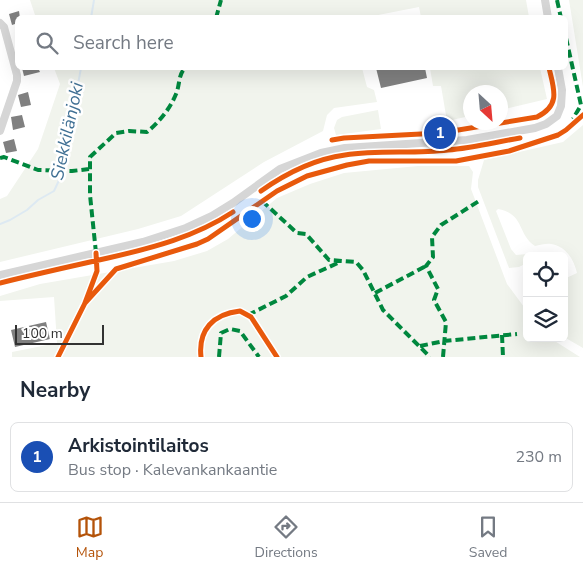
<!DOCTYPE html>
<meta charset="utf-8">
<style>
body{margin:0;font-family:"Nunito Sans",sans-serif;background:#f2f2f3;color:#1f2937}
.controls{position:absolute;right:15px;bottom:15px;display:grid;overflow:hidden;border-radius:8px;box-shadow:0 5px 20px #0002}
.controls button{width:45px;height:45px;display:grid;place-items:center;padding:0;border:0;border-bottom:1px solid #e0e1e3;background:#fff;color:#1f2937;font:25px sans-serif}
.compass{position:absolute;left:463px;top:85px;width:45px;height:45px;border-radius:50%;background:#fff;box-shadow:0 5px 20px #0002;rotate:154deg}
.scale{position:absolute;left:15px;bottom:12px;width:89px;box-sizing:border-box;padding-left:5px;border:2px solid #323232;border-top:0;font-size:14px;line-height:18px;white-space:nowrap;color:#323232;-webkit-text-stroke:4px #fff;paint-order:stroke}
.you{position:absolute;left:251px;top:218px;width:18px;height:18px;margin:-12px;border:4px solid #fff;border-radius:50%;background:#1a73e8;box-shadow:0 0 0 8px #1a73e833}
.badge{display:grid;place-items:center;width:32px;height:32px;border-radius:50%;background:#b45309;color:#fff;font-size:16px;font-weight:700}
.pin{position:absolute;translate:-50% -50%;border:2px solid #fff;box-shadow:0 1px 5px #0006}
.list{margin:0;padding:0;list-style:none}
h2{display:flex;justify-content:space-between;align-items:center;height:65px;margin:0;padding:0 20px;font-size:21px}
h2 small{font-size:16px;font-weight:400;color:#747a83}
.list li{display:grid;grid-template-columns:32px 1fr auto;gap:15px;align-items:center;box-sizing:border-box;height:70px;margin:0 10px 10px;padding:0 10px;border:1px solid #e0e1e3;border-radius:8px}
.list b{display:block;font-size:19px;white-space:nowrap}
.list p{margin:0;font-size:16px;white-space:nowrap;color:#747a83}
.list em{font-size:16px;font-style:normal;color:#747a83}
.icon{flex:none;width:28px;height:28px;fill:none;stroke:currentColor;stroke-width:2;stroke-linecap:round;stroke-linejoin:round}
.map{position:relative;flex:none;width:583px;height:357px;overflow:hidden}
.search{position:absolute;background:#fff;box-shadow:0 5px 20px #0002;left:15px;right:15px;top:15px;height:55px;display:flex;align-items:center;gap:12px;box-sizing:border-box;padding:0 18px;border-radius:8px;color:#747a83;font-size:19px}
.sheet{height:145px;background:#fff}
nav{display:flex;justify-content:space-around;align-items:center;box-sizing:border-box;height:70px;border-top:1px solid #e0e1e3;background:#fff;font-size:14px;color:#747a83}
nav a{display:grid;justify-items:center;gap:2px}
nav .on{color:#b45309}
.map>svg:first-child{display:block}
.green{fill:#f1f4ed}
.lines{fill:none;stroke-linecap:round;stroke-linejoin:round}
.stream{stroke:#dde9f2;stroke-width:2}
.building{fill:#808080}
.minor{stroke:#d6d6d6;stroke-width:8}
.quiet{stroke:#00873e;stroke-width:4;stroke-dasharray:8 4;stroke-linecap:butt}
.cycleway-casing{stroke:#fff;stroke-width:8}
.cycleway{stroke:#e8590c;stroke-width:5}
.labels{text-anchor:middle;dominant-baseline:central;stroke-width:5;stroke-linejoin:round;paint-order:stroke}
.water-label{font-size:18px;font-style:italic;fill:#407094;stroke:#fff}
</style>
<div class="map">
<svg width="583" height="357" viewBox="0 0 583 357">
<rect width="100%" height="100%" fill="#fff"/>
<!-- green -->
<path class="green" d="M30,0H526L529,17H421L419,7L363,18H36Z
M569,0H583V87Z
M54,68H362L367,87L374,90L377,102L334,108L327,115L323,131L264,162L181,216L138,229L0,262V199L7,196L38,149L60,84Z
M430,68H540L547,99L501,110L500,92H470V116L447,121L441,86H433Z
M378,110L381,129L336,135L334,128L337,120L342,117Z
M583,125V348L564,337V279L577,273C574,260 566,246 551,244C547,243 540,245 535,246C517,234 525,214 498,209L496,211L511,249L516,255L527,254L530,256H527V263L519,267L509,268L478,187V180L484,160L563,142Z
M418,166H469L473,172L471,189L507,284L527,311V338H550L580,357H12V352L57,343L54,297L0,301V296L40,284L174,261L207,251L228,239L277,198L310,184L344,173Z"/>
<g class="lines">
<!-- stream -->
<path class="stream" d="M91,18L94,0
M0,224L10,220L27,210L38,200L54,191L61,176L81,68"/>
</g>
<!-- building -->
<path class="building" d="M19,11L20,18H18V23L12,25L9,14Z
M22,68H38L40,72L24,76Z
M376,68H425L427,78L381,88Z
M28,92L31,105L21,107L18,95Z
M22,115L25,127L13,130L11,117Z
M14,139L17,151L6,153L3,142Z
M46,322L50,339L15,347L11,330Z"/>
<g class="lines">
<!-- minor -->
<path class="minor" d="M545,0L548,18
M0,23L4,27L17,75V81L0,131
M0,275L143,242L186,228L212,216L233,203L280,169L321,153L345,148L467,140L535,128L546,124L557,116L561,106L562,90L558,68"/>
<!-- quiet -->
<path class="quiet" d="M557,0L561,18
M216,18L221,0
M566,38L581,105L573,119
M0,158L4,157L38,170L72,171L89,169
M262,201L297,233L306,234L329,260L356,262L363,270L383,310L430,357
M96,253L90,195V157L116,133L129,131L147,132C159,122 170,109 176,94C180,85 178,75 185,68
M375,293L426,266
M248,315L286,296L307,277L340,262
M502,335L503,357
M420,346L444,341L517,334
M219,357L221,333L230,329L240,331L259,357
M443,357L446,322L434,300L438,289L426,266L433,257L432,237L441,225L479,201"/>
<!-- cycleway casing -->
<g class="cycleway-casing">
<path id="cycleway" d="M332,140L344,138L440,133L537,117C561,105 554,89 549,68
M261,191C285,174 315,159 345,155C379,150 414,154 448,150C472,148 496,142 520,138
M0,283C36,274 72,266 108,258C152,248 195,237 233,212
M85,303L116,269L197,244L208,239L277,191L307,176L347,165L369,161H456L509,151L558,135L566,130L583,115
M58,357L85,303L97,271L96,253
M201,357C198,330 213,314 240,311L251,317L277,357"/>
</g>
<!-- cycleway -->
<use href="#cycleway" class="cycleway"/>
</g>
<g class="labels">
<!-- water labels -->
<g class="water-label">
<text transform="translate(67 131) rotate(-78)">Siekkilänjoki</text>
</g>
</g>
</svg>
<div class="controls">
<button><svg class="icon" aria-label="locate" viewBox="0 0 24 24"><circle cx="12" cy="12" r="6"/><path d="M12 2v4M12 18v4M2 12h4M18 12h4"/></svg></button>
<button><svg class="icon" aria-label="layers" viewBox="0 0 24 24"><path d="M12 4l9 5-9 5-9-5zM3 14l9 5 9-5"/></svg></button>
</div>
<svg class="compass" viewBox="-18 -18 36 36"><path d="M0-13l5 13h-10z" fill="#e53935"/><path d="M0 13l5-13h-10z" fill="#747a83"/></svg>
<div class="scale">100 m</div>
<div class="you"></div>
<div class="pin badge" style="left:440px;top:133px;background:#1a4fb4">1</div>
<div class="search"><svg class="icon" aria-label="search" viewBox="0 0 24 24"><circle cx="10" cy="10" r="6"/><path d="M15 15l6 6"/></svg>Search here</div>
</div>
<section class="sheet">
<h2>Nearby<small></small></h2>
<ul class="list">
<li><span class="badge" style="background:#1a4fb4">1</span><div><b>Arkistointilaitos</b><p>Bus stop · Kalevankankaantie</p></div><em>230 m</em></li>
</ul>
</section>
<nav>
<a class="on"><svg class="icon" aria-label="map" viewBox="0 0 24 24"><path d="M3 6l6-2 6 2 6-2v14l-6 2-6-2-6 2zM9 4v14M15 6v14"/></svg>Map</a>
<a><svg class="icon" aria-label="directions" viewBox="0 0 24 24"><path d="M12 3l9 9-9 9-9-9zM9 14v-3h6M13 9l2 2-2 2"/></svg>Directions</a>
<a><svg class="icon" aria-label="saved" viewBox="0 0 24 24"><path d="M7 4h10v16l-5-4-5 4z"/></svg>Saved</a>
</nav>
